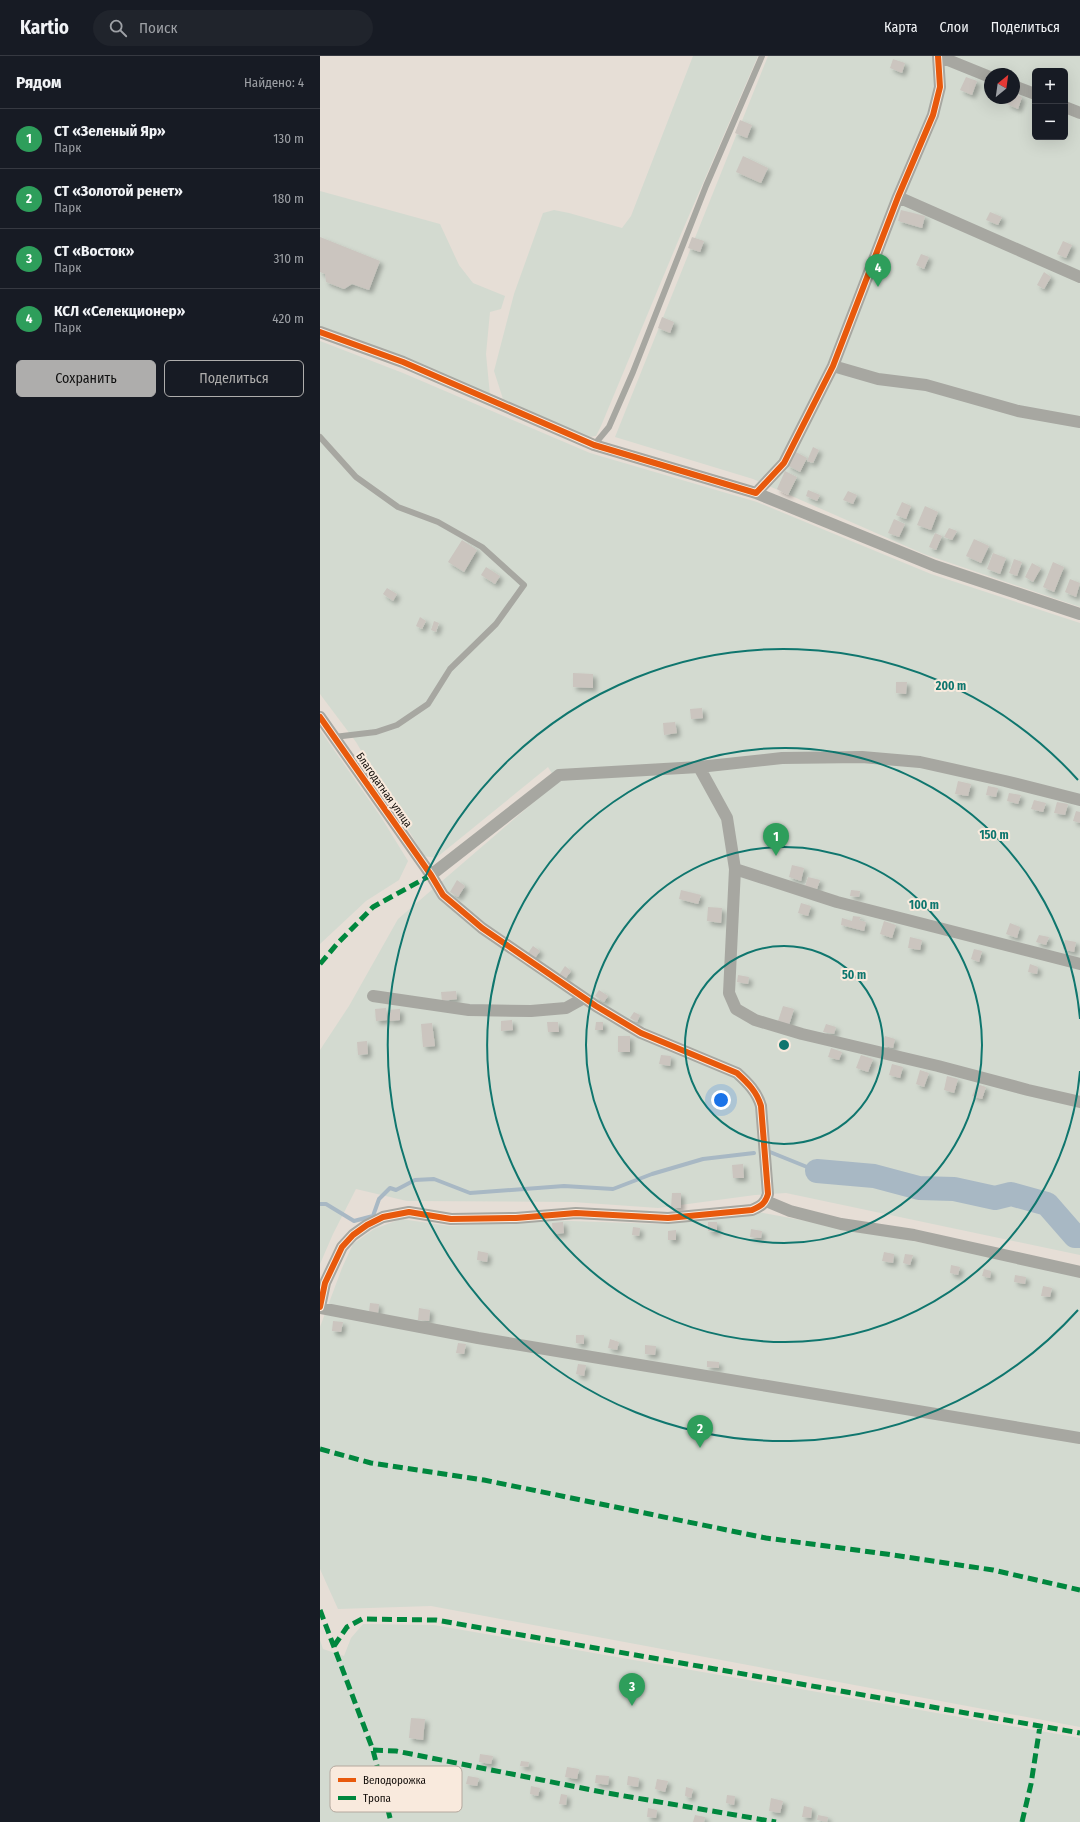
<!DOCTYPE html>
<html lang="ru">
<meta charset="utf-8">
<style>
body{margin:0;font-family:"Fira Sans Condensed",sans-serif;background:#20242c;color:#f1f3f6}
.controls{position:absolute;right:12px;top:12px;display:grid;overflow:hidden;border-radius:6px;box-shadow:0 4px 16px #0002}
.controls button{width:36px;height:36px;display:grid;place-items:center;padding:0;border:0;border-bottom:1px solid #363941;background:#171b24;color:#f1f3f6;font:20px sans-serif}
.compass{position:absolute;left:664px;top:12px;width:36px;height:36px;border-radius:50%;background:#171b24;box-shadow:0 4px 16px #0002;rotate:29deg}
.you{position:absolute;left:401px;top:1044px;width:14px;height:14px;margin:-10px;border:3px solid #fff;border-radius:50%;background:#1a73e8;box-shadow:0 0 0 6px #1a73e833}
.badge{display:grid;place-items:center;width:26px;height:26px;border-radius:50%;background:#aeadac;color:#fff;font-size:13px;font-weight:700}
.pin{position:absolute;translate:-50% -33px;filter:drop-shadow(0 1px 2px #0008)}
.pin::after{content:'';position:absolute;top:21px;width:14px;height:12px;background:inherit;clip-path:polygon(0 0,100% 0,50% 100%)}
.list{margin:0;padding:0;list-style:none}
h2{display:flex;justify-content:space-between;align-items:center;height:52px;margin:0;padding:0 16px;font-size:17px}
h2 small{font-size:13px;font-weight:400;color:#9ea1a6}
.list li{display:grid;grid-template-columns:26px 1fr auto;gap:12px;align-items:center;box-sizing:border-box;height:60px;padding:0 16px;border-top:1px solid #363941}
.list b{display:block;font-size:15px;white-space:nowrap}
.list p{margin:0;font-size:13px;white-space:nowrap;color:#9ea1a6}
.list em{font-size:13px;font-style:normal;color:#9ea1a6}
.actions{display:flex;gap:8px;padding:12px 16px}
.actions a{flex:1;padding:9px 0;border:1px solid #aeadac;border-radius:6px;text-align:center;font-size:14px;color:#aeadac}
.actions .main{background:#aeadac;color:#111}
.icon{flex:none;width:22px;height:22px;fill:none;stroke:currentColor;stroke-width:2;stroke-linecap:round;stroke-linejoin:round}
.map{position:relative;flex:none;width:760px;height:1766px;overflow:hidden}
header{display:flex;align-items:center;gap:24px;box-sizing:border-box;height:56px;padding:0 20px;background:#171b24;border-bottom:1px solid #363941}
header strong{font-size:19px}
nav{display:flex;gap:22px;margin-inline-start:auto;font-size:14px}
.search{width:280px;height:36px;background:#20242c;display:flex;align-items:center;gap:10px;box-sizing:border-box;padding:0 14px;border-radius:22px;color:#9ea1a6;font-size:15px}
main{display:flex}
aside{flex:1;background:#171b24}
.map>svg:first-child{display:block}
.green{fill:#d3dad0;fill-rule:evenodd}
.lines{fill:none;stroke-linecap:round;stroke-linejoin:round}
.stream{stroke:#a8b8c4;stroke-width:4}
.river{stroke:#a8b8c4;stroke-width:24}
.building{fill:#cbc5bf;filter:url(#shadow)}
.service{stroke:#a7a7a1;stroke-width:6}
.minor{stroke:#a7a7a1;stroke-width:12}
.quiet{stroke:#00873e;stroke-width:5;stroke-dasharray:10 5;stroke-linecap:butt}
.cycleway-casing{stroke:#f9eadd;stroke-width:8}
.cycleway{stroke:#e8590c;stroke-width:6}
.ring{fill:none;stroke:#0f766e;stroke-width:2}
.labels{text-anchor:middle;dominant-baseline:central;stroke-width:4;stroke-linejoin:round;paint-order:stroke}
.street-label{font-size:11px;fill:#130e0a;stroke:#f9eadd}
.key{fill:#f9eadd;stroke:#b4a89e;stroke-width:1}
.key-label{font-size:11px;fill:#130e0a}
.centre{fill:#0f766e;stroke:#f9eadd;stroke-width:2}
.ring-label{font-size:12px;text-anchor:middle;font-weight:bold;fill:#0f766e;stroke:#f9eadd;stroke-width:4;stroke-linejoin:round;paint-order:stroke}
</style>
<header>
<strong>Kartio</strong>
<div class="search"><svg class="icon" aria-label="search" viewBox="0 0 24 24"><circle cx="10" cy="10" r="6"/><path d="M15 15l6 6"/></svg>Поиск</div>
<nav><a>Карта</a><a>Слои</a><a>Поделиться</a></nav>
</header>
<main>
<aside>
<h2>Рядом<small>Найдено: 4</small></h2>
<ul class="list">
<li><span class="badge" style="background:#2e9e5b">1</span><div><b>СТ «Зеленый Яр»</b><p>Парк</p></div><em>130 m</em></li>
<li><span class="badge" style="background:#2e9e5b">2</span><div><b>СТ «Золотой ренет»</b><p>Парк</p></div><em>180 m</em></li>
<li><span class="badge" style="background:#2e9e5b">3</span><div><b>СТ «Восток»</b><p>Парк</p></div><em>310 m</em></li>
<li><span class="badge" style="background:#2e9e5b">4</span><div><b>КСЛ «Селекционер»</b><p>Парк</p></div><em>420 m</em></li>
</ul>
<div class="actions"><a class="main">Сохранить</a><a>Поделиться</a></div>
</aside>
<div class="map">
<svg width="760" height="1766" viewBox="0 0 760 1766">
<defs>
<filter id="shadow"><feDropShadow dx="3.5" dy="3.5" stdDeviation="2" flood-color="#0004"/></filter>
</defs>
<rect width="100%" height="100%" fill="#e6ded6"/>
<!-- green -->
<path class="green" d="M373,0H438L361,178L281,370L276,380L269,381L183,343L174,315L194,238L223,157L234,154L249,157L302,172L311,160Z
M448,0H760V551L604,498L433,423L295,381ZM715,15H745V81H715ZM670,18H694V42H670Z
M0,135L120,168L139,209L153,227L185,240L181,253L170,256L166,298L170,339L0,272Z
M0,285L83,317L270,397L437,446L611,518L760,567V1199L466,1137L435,1139L338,1152L253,1146L87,1145L36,1133L13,1178L0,1208V994L29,950L78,863L237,726L228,711L116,802L104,800L36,686L0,638Z
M0,674L61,761L88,805L79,824L46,845L0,888Z
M438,1156L589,1184L760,1220V1671L111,1550L18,1553L0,1513V1271L22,1212L33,1188L54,1173L81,1163L130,1170L221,1164L341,1168Z
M43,1568L114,1569L760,1682V1766H0V1584L3,1593L24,1600L31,1582Z"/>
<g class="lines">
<!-- stream -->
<path class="stream" d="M450,1096L497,1115
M0,1148H6L34,1165L53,1160L59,1143L70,1132L76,1134L95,1124L114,1123L150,1137L244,1130L293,1133L332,1118L383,1103L434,1097"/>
<!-- river -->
<path class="river" d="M497,1115L554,1120L599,1132L634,1133L675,1142L691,1138L727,1148L755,1180H760"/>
</g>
<!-- building -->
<path class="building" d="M573,3L585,7L582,17L570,12Z
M646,21L657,25L652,39L640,34Z
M694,37L702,41L698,53L687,48L689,42H694Z
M420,64L432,69L427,82L415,77Z
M423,100L448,112L441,127L416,116Z
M581,154L605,160L602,172L578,165Z
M670,156L682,161L678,169L666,164Z
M0,181L60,205L49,234L32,228L24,233L6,226L5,218L0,216Z
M372,181L384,185L380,196L368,192Z
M743,185L752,189L746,202L737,198Z
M601,198L609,201L604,213L596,209Z
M724,216L731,221L724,233L717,229Z
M342,261L354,266L350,277L338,272Z
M493,391L499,394L493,407L487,405Z
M474,395L487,402L480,416L467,409Z
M465,415L477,421L468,439L457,433Z
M488,434L500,439L497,445L486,440Z
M528,435L537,439L533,448L523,444Z
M582,446L591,450L586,463L576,459Z
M605,450L618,456L611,474L597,469Z
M574,463L585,468L579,481L568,477Z
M629,472L637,475L632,484L624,481Z
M615,477L622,480L616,494L609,491Z
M654,483L669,490L661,507L646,500Z
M142,484L157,494L144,516L128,506Z
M673,497L686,502L680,518L667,513Z
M694,503L702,506L697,520L689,517Z
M733,506L744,511L734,536L723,531Z
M712,507L721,512L713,526L705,521Z
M166,511L180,520L175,528L161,519Z
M750,523L760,527L756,541L745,536Z
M67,532L77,538L73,545L63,538Z
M100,561L106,565L102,573L96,570Z
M114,565L119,567L116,576L111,574Z
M253,617L273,618V632L253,631Z
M576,626H587L586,638L576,637Z
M382,652L383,662L371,663L370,653Z
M355,666L357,677L344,679L343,667Z
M638,725L651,728L648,740L635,738Z
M668,730L678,732L676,741L666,739Z
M689,737L701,739L698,748L687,745Z
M714,744L726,747L723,756L711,753Z
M737,746L748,748L745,759L734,757Z
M756,755L760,756V767L753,765Z
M472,809L484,812L481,825L469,821Z
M488,821L500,824L497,833L485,830Z
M137,824L145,830L138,841L130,836Z
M361,834L381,839L378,848L359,843Z
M531,834L540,835L539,841L530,840Z
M481,847L491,850L488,860L478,857Z
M388,851L402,852L401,867L387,865Z
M533,860L541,861L539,864L546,866L544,875L521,869L522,862L532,865Z
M564,865L576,869L572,882L560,878Z
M690,867L700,871L697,882L686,878Z
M719,879L729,881L726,889L716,886Z
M590,881L602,884L600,894L588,892Z
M745,884L756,886L754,896L743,893Z
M213,890L220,895L215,902L208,897Z
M654,893L662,895L659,906L651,903Z
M710,908L718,911L717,918L708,916Z
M245,910L251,915L245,923L239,919Z
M418,919L429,921L428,928L417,926Z
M279,934L288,940L284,946L275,940Z
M136,935L137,943L122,945L121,936Z
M463,950L474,953L469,969L458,965Z
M66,952L67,964L56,965L55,953Z
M80,953V964L69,965L68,954Z
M314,956L320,959L317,966L310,962Z
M192,964L193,974L181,975V965Z
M227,966H238L239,976H228Z
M276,966H283V974H275Z
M112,967L115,990L103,991L101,968Z
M506,968L516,971L514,978L503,976Z
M298,980H310V996H298Z
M565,980L575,983L573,992L562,989Z
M47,985L48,998L38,999L37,986Z
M511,992L522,996L519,1004L508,1001Z
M341,999L351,1000L350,1010L339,1008Z
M541,999L553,1003L548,1016L536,1012Z
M572,1008L583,1011L580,1022L569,1019Z
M600,1014L609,1017L604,1031L596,1028Z
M627,1020L638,1023L634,1037L624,1034Z
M657,1028L666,1031L662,1043L652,1040Z
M423,1108L424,1122H413L412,1109Z
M352,1137H361V1152H351Z
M243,1166L244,1177L233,1178L232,1167Z
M388,1166H397V1176L388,1175Z
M313,1171L320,1172L319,1180L312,1179Z
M431,1173L442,1175L441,1182L430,1181Z
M356,1174V1184H348V1175Z
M158,1195L168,1197L167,1206L157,1204Z
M564,1196L574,1198L573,1207L562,1205Z
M585,1198L593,1199L590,1209L583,1207Z
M631,1209L640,1211L638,1219L630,1217Z
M664,1213L671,1215L670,1222L662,1220Z
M695,1219L706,1221L705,1228L694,1226Z
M723,1230L732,1232L730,1241L721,1240Z
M50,1247L59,1248L58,1257L49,1256Z
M99,1252L110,1254L109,1265L98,1264Z
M13,1265L23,1266L21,1276L12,1275Z
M256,1279H264V1288L256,1287Z
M290,1283L299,1286L297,1294L288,1292Z
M138,1287L146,1288L144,1298L136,1297Z
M325,1289L336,1290L335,1299L325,1298Z
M387,1305L399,1306V1312L387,1311Z
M258,1308L266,1309L264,1320L256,1318Z
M91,1662L105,1663L103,1684L89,1682Z
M160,1698L173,1700L171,1708L159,1706Z
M201,1705L209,1706L208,1711L200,1710Z
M247,1711L259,1713L257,1723L245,1721Z
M276,1719L289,1720L288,1729L275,1727Z
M148,1720L159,1722L157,1730L146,1728Z
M308,1720L319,1722L318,1731L307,1729Z
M337,1723L348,1725L345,1736L335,1733Z
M211,1730L220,1732L218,1740L210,1738Z
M366,1731L373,1733L371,1742L365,1740Z
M241,1738L247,1739L246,1749L239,1748Z
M407,1739L415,1740L414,1749L406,1747Z
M451,1742L463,1745L460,1757L449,1755Z
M484,1750L492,1752L491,1762L482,1761Z
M328,1752L337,1754L336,1762L327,1761Z
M375,1759L385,1761L384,1766H373Z
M498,1759L508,1761L507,1766L497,1764Z"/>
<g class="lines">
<!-- service -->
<path class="service" d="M0,381L36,421L78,451L118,466L162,491L204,529L176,568L130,613L108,648L77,669L56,676L14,681
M274,389L289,371L313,316L386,130L442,0"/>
<!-- minor -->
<path class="minor" d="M618,0L670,21
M694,30L715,38
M745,51L760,57
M578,141L760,221
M0,276L83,306L274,389L436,437L464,407L513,310L578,141L613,59L620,31L618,0
M513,310L558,323L606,329L698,355L760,366
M436,437L615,510L760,558
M0,661L111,819L123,839L162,872L276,950L321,977L417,1017C428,1027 437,1036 441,1050L448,1138C445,1148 441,1150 432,1154L348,1162L256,1157L196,1162L131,1163L89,1156L63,1161L47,1169L33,1179L22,1191L5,1227L0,1251
M379,711L407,762L415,813L409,937L416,953L435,964L482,978L618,1010L708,1034L760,1046
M415,813L517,846L760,908
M111,819L239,719L379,711L462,702L542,701L600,706L685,725L760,744
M53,940L149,954L211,955L246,952L264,942
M446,1145L470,1155L521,1168L594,1179L760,1216
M0,1252L158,1282L760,1382"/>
<!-- quiet -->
<path class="quiet" d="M0,908L17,888L53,851L111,819
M0,1393L51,1407L164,1424L446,1482L566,1498L673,1514L760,1534
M0,1554L53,1694L71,1766
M14,1590L27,1571L42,1563L116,1564L760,1677
M53,1694L76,1695L287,1737L456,1766
M702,1766L711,1728L720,1670"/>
<!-- cycleway casing -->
<g class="cycleway-casing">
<path id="cycleway" d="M0,276L83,306L274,389L436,437L464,407L513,310L578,141L613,59L620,31L618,0
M0,661L111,819L123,839L162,872L276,950L321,977L417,1017C428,1027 437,1036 441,1050L448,1138C445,1148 441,1150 432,1154L348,1162L256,1157L196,1162L131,1163L89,1156L63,1161L47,1169L33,1179L22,1191L5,1227L0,1251"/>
</g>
<!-- cycleway -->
<use href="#cycleway" class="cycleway"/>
</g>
<!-- distance rings -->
<g class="ring">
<circle cx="464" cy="989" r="99"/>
<circle cx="464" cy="989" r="198"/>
<path d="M760 1015A297 297 0 1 1 760 963"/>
<path d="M758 1254A396 396 0 1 1 758 724"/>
</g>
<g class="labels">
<!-- street labels -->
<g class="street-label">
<text transform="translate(64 734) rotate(55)">Благодатная улица</text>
</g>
</g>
<!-- legend -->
<rect x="10" y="1710" width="132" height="46" rx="6" class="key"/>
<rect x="18" y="1722" width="18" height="4" fill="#e8590c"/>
<rect x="18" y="1740" width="18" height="4" fill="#00873e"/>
<g class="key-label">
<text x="43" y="1728">Велодорожка</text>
<text x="43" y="1746">Тропа</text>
</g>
<circle cx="464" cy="989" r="6" class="centre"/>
<g class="ring-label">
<text x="631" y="634">200 m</text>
<text x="674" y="783">150 m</text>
<text x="604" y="853">100 m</text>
<text x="534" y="923">50 m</text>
</g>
</svg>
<div class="controls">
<button>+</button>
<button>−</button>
</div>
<svg class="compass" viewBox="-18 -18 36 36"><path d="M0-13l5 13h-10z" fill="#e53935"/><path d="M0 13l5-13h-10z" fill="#9ea1a6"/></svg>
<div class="you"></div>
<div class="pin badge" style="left:456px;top:800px;background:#2e9e5b">1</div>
<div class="pin badge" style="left:380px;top:1392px;background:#2e9e5b">2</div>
<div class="pin badge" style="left:312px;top:1650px;background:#2e9e5b">3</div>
<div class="pin badge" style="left:558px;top:231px;background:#2e9e5b">4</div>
</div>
</main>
